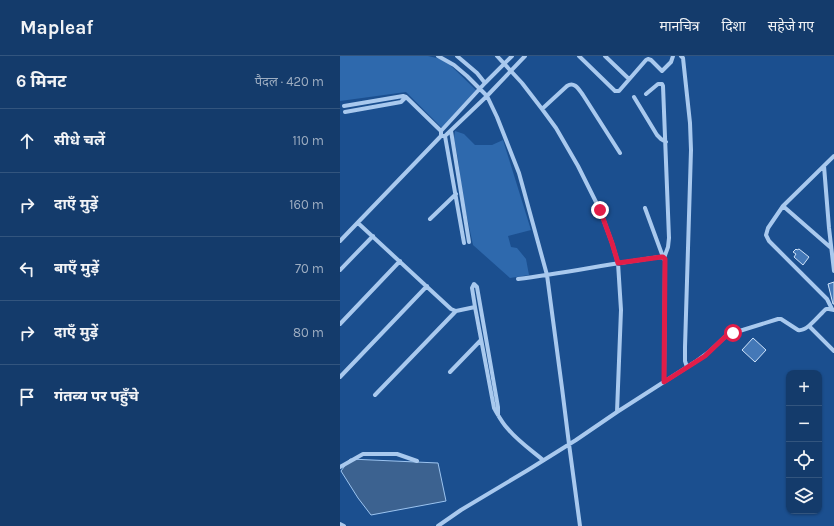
<!DOCTYPE html>
<html lang="hi">
<meta charset="utf-8">
<style>
body{margin:0;font-family:Karla,"Noto Sans Devanagari",sans-serif;background:#214673;color:#f1f3f6}
.controls{position:absolute;right:12px;bottom:12px;display:grid;overflow:hidden;border-radius:8px;box-shadow:0 1px 3px #0004}
.controls button{width:36px;height:36px;display:grid;place-items:center;padding:0;border:0;border-bottom:1px solid #33557e;background:#143b6b;color:#f1f3f6;font:20px sans-serif}
.stop{position:absolute;width:12px;height:12px;margin:-9px;border:3px solid #e11d48;border-radius:50%;background:#fff}
.stop.end{background:#e11d48;border-color:#fff;box-shadow:0 1px 4px #0008}
.list{margin:0;padding:0;list-style:none}
h2{display:flex;justify-content:space-between;align-items:center;height:52px;margin:0;padding:0 16px;font-size:17px}
h2 small{font-size:13px;font-weight:400;color:#9dadc1}
.list li{display:grid;grid-template-columns:26px 1fr auto;gap:12px;align-items:center;box-sizing:border-box;height:64px;padding:0 16px;border-top:1px solid #33557e}
.list b{display:block;font-size:15px;white-space:nowrap}
.list em{font-size:13px;font-style:normal;color:#9dadc1}
.icon{flex:none;width:22px;height:22px;fill:none;stroke:currentColor;stroke-width:2;stroke-linecap:round;stroke-linejoin:round}
.map{position:relative;flex:none;width:494px;height:470px;overflow:hidden}
header{display:flex;align-items:center;gap:24px;box-sizing:border-box;height:56px;padding:0 20px;background:#143b6b;border-bottom:1px solid #33557e}
header strong{font-size:19px}
nav{display:flex;gap:22px;margin-inline-start:auto;font-size:14px}
main{display:flex}
aside{flex:1;background:#143b6b}
.map>svg:first-child{display:block}
.green{fill:#2e69ad}
.water{fill:#3c6290;stroke:#9cc4f0}
.building{fill:#4478b7;stroke:#cfe3fa}
.lines{fill:none;stroke-linecap:round;stroke-linejoin:round}
.street{stroke:#a9c9ee;stroke-width:4}
.route{stroke:#e11d48;stroke-width:5}
</style>
<header>
<strong>Mapleaf</strong>
<nav><a>मानचित्र</a><a>दिशा</a><a>सहेजे गए</a></nav>
</header>
<main>
<aside>
<h2>6 मिनट<small>पैदल · 420 m</small></h2>
<ul class="list">
<li><svg class="icon" aria-label="ahead" viewBox="0 0 24 24"><path d="M12 20V5M6 11l6-6 6 6"/></svg><div><b>सीधे चलें</b></div><em>110 m</em></li>
<li><svg class="icon" aria-label="right" viewBox="0 0 24 24"><path d="M7 20v-9h11M14 6l5 5-5 5"/></svg><div><b>दाएँ मुड़ें</b></div><em>160 m</em></li>
<li><svg class="icon" aria-label="left" viewBox="0 0 24 24"><path d="M17 20v-9H6M10 6l-5 5 5 5"/></svg><div><b>बाएँ मुड़ें</b></div><em>70 m</em></li>
<li><svg class="icon" aria-label="right" viewBox="0 0 24 24"><path d="M7 20v-9h11M14 6l5 5-5 5"/></svg><div><b>दाएँ मुड़ें</b></div><em>80 m</em></li>
<li><svg class="icon" aria-label="arrive" viewBox="0 0 24 24"><path d="M6 21V4h12l-3 4 3 4H6"/></svg><div><b>गंतव्य पर पहुँचे</b></div></li>
</ul>
</aside>
<div class="map">
<svg width="494" height="470" viewBox="0 0 494 470">
<rect width="100%" height="100%" fill="#1b4f8f"/>
<!-- green -->
<path class="green" d="M0,0H88L105,4L138,36L103,73L66,36L0,45Z
M115,75L124,78L135,89H152L163,84L191,174L168,180L171,191L177,192L186,203L189,219L170,222L133,189L123,142L118,103L114,82Z"/>
<!-- water -->
<path class="water" d="M10,403L98,407L106,445L31,459L18,442L1,415Z"/>
<!-- building -->
<path class="building" d="M456,193L457,194L459,193L469,201L463,209L454,201L456,198L453,196Z
M494,226V248H493L488,228Z
M413,282L426,294L415,306L402,294Z"/>
<g class="lines">
<!-- street -->
<path class="street" d="M98,0L114,9L127,20L147,40L157,61L179,117L207,219L222,332L229,388L240,470
M117,0L137,17L145,27
M157,0L182,27L202,53L216,72L238,110L260,154L272,187L278,207L281,254L277,356
M239,0L275,35H279L306,4L308,3L311,4L322,15L331,6L333,0
M265,0L289,23
M341,0L343,2L350,67L351,94L345,291V305L347,311
M306,38L318,28H322L323,30L329,182L328,191L324,202
M294,41L317,79L321,83L326,86
M4,50L63,40L66,41L101,75
M202,53L227,30C235,25 239,34 243,39L280,97
M5,56L61,46L66,41
M111,75L129,186
M101,80H105L147,40L185,0
M105,80L124,187
M484,110L489,172L494,215
M443,150L490,191
M305,152L323,201
M90,163L116,138
M18,167L111,253L116,255L135,251
M0,185L101,80V75L145,27L172,0
M0,214L33,180
M178,223C226,217 273,207 321,201L324,202L325,205L324,326
M492,253L487,243L429,185L426,179L428,172L443,150L494,100
M0,268L60,205
M469,270L494,295
M110,316L141,284
M0,321L87,230
M35,339L116,255
M158,359V351L137,231L134,228L132,232L135,251L154,352C158,359 162,367 168,373C178,385 191,394 203,404
M0,411L23,398H57L77,405
M0,468L4,470
M98,470L121,454L188,414L236,384L277,356L355,306L370,295L387,279L393,277L438,263H441L458,274C467,276 479,259 486,253H489L494,254"/>
</g>
<g class="lines">
<!-- route -->
<path class="route" d="M260,154L272,187L278,207L321,201H323L325,203L324,326L365,300L387,279L393,277"/>
</g>
</svg>
<div class="controls">
<button>+</button>
<button>−</button>
<button><svg class="icon" aria-label="locate" viewBox="0 0 24 24"><circle cx="12" cy="12" r="6"/><path d="M12 2v4M12 18v4M2 12h4M18 12h4"/></svg></button>
<button><svg class="icon" aria-label="layers" viewBox="0 0 24 24"><path d="M12 4l9 5-9 5-9-5zM3 14l9 5 9-5"/></svg></button>
</div>
<div class="stop" style="left:393px;top:277px"></div>
<div class="stop end" style="left:260px;top:154px"></div>
</div>
</main>
